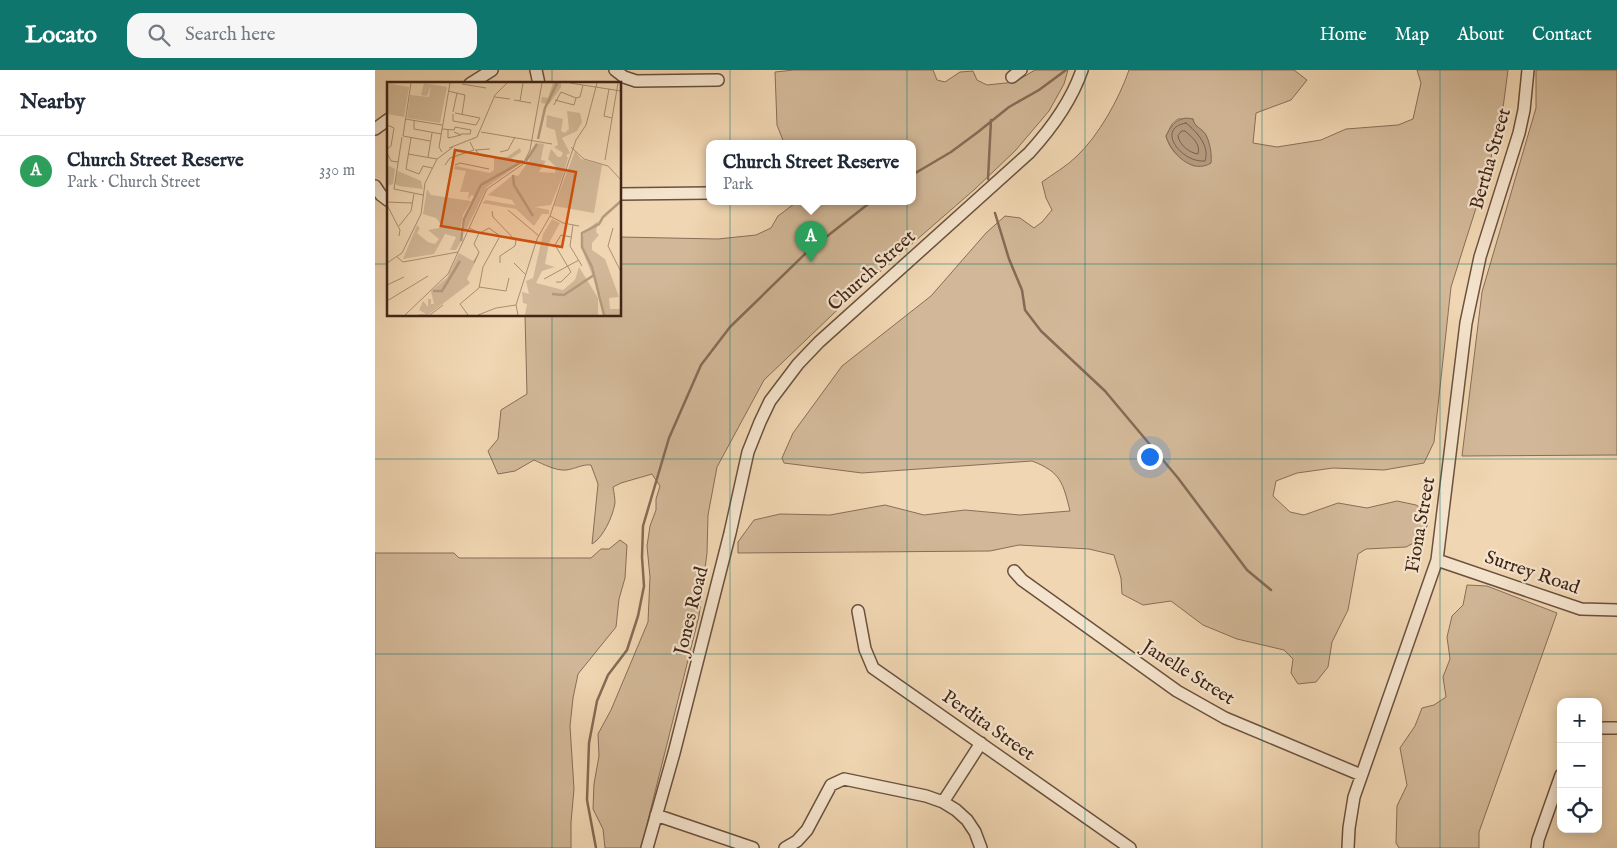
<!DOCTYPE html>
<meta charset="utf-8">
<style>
body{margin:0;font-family:"IM FELL English",serif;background:#f6f6f7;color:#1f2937}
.controls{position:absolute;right:15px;bottom:15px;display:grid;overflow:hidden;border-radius:10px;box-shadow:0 2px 12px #0003}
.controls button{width:45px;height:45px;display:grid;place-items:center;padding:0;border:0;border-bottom:1px solid #e0e1e3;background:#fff;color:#1f2937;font:25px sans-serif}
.you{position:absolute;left:774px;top:386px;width:18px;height:18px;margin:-12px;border:4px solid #fff;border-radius:50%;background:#1a73e8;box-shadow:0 0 0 8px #1a73e833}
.badge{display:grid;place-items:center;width:32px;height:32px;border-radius:50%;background:#0f766e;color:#fff;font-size:16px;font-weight:700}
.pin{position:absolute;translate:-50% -41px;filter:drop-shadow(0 1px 2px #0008)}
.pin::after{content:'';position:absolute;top:26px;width:18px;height:15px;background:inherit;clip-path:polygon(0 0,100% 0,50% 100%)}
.popup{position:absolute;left:331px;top:70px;width:210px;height:65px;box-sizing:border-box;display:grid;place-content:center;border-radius:10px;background:#fff;filter:drop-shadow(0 1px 4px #0005);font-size:16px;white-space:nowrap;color:#747a83}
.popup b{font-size:19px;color:#1f2937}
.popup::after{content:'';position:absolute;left:50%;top:100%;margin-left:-10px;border:10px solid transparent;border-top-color:#fff}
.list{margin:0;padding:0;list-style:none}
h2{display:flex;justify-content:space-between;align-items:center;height:65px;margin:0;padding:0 20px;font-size:21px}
h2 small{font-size:16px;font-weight:400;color:#747a83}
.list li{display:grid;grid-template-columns:32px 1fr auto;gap:15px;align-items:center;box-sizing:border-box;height:70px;padding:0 20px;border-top:1px solid #e0e1e3}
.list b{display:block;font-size:19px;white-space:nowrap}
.list p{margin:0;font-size:16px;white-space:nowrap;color:#747a83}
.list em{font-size:16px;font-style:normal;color:#747a83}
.icon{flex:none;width:28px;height:28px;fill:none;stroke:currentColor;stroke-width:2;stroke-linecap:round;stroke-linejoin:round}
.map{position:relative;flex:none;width:1242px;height:778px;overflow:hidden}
header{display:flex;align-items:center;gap:30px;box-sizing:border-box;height:70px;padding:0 25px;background:#0f766e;color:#fff}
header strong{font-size:24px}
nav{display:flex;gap:28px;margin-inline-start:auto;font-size:18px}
.search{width:350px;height:45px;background:#f6f6f7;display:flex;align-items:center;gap:12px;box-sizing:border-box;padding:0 18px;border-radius:15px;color:#747a83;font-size:19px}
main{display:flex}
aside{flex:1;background:#fff}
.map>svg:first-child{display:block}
.green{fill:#d2b898;stroke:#886e58;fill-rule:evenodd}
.water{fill:#b49a7e;stroke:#856b55}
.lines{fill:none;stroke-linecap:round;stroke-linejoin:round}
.shore{stroke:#7a604b;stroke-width:1}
.stream{stroke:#856b55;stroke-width:2.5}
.minor-casing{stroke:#6b513e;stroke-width:14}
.minor{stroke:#f5e4cd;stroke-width:11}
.grid{fill:none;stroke:#0f766e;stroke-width:1;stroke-opacity:0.55}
.labels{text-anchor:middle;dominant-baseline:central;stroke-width:4.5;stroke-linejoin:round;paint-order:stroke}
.street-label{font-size:19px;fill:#3f2518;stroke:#f5e4cd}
.inset-river{fill:none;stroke:#b49a7e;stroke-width:2.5}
.inset-road{fill:none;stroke:#a98f74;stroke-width:1}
.view{fill:#cf510e;fill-opacity:0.15;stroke:#cf510e;stroke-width:2.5}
.inset-edge{fill:none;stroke:#3f2518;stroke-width:2.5}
</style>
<header>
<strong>Locato</strong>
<div class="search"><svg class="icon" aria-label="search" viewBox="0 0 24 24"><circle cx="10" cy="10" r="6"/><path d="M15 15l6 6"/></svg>Search here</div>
<nav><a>Home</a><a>Map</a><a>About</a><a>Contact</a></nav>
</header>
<main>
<aside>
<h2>Nearby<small></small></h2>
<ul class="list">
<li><span class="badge" style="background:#2e9e5b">A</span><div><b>Church Street Reserve</b><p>Park · Church Street</p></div><em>330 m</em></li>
</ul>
</aside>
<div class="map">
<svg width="1242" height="778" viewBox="0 0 1242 778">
<rect width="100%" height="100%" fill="#f0d6b2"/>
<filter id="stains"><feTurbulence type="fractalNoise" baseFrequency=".004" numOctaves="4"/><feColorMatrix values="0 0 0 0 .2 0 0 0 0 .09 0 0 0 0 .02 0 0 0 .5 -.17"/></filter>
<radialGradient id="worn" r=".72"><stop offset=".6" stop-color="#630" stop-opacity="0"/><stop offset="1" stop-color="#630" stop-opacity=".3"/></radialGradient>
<!-- green -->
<path class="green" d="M419,0H558L562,10L570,12L585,2L598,1L602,10L612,15L640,12L660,0H693L689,14L674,41L640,81L600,119L478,225L389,310L342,397L333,445L332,483L324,546L266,778H230L228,759L218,739L219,714L224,686L223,664L236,640L273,552L275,507L272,476L275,456L281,440V429L285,416L277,404L246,413L238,417C239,423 240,428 240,433C238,446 228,468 217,474L223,414L216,395C207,394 200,399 191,400C181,401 168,394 159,390L140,401L123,404L113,381L123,369L126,340L152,324L150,245H245V167L343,169L381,165L396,158L403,146L423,131H537V73H409L402,55L400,2Z
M754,0H919L932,10L916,30L881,43L878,73L902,77L946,70L971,59L1023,55L1038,49L1046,13L1042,0H1133L1126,53L1101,138L1076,217L1059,372L1049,393L1009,400L958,398L922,403L901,411L898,426L915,442L929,445L963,433L992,438L1022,431L1041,435L1051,441L1053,453L1048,468L1031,477L991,479L983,484L973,540L957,572L953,597L941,612L923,614L916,603L918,589L909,580L862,569L828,555L796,531L768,535L747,524L746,508L739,485L714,479L644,475L615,481L363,483V472L379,450L405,444L455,445L510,435L549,445L590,440L645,445L695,441C688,413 686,402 657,391L487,403L409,393L407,388L418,363L467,296L556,226L611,163L630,146L645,148L659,158L667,152L677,140L671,128L667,112C678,104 692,96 702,86C724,65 744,29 754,0ZM803,49H818C819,57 826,58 830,64C835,72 834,80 836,88L819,96C805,89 795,81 791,66L797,54Z
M1161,0H1242V385L1087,386L1107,222L1161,38Z
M245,470L252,475L250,508L244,529L241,557L203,604L198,628L195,656L199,719L196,752V778H0V483H79L84,488H216L226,479H234Z
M1092,515L1112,516L1182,543L1104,762V778H1024L1021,773L1022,736L1032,715L1025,678L1040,656L1047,638L1059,635L1071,627L1068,607L1075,589L1072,567L1077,546L1088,535Z"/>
<!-- water -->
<path class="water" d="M811,48L818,49C819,57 827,58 831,65C835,73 837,84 836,93C817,105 796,83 791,66C796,56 800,50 811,48Z"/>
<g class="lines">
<!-- shore -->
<path class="shore" d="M811,53C822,62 835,76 830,91C806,93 780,58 811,53Z
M807,61H810C817,67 826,74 823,84C815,83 804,75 803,66Z"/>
<!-- stream -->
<path class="stream" d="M537,105L576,82L603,62L634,37L664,20L691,0
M613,109L616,50
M620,143L634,189L647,220L650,240L666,261L730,321L803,408L872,500L896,520
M221,778L212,730L214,673L222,631L233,605L252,580L263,546L269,516L267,487L268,456L294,368L326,295L355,257L432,182L497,131"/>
<!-- minor casing -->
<g class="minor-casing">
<path id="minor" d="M161,0L164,14
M240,0L249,7L261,11L343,10
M637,7L646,0
M95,14L117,0
M0,59L14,49
M0,116L6,125L14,131
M245,124L335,123
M1062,490L1206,539L1242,540
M639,501L647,510L802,621L850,648L986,705
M483,541L490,579L498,598L755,778
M1223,658H1242
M568,732L606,673
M281,745L378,778
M272,778L299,683L355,463L373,382L385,352L395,331L423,294L444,272L654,83C676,59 696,32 707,0
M410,778L422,771L432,760L456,715L469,709L551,726L568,732L581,740L592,750L600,762L606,778
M973,778L974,758L979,727L1062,490L1091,253L1105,187L1144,63L1149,40L1153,0
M1162,778L1163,770L1186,705"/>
</g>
<!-- minor -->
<use href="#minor" class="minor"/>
</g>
<!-- grid -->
<path class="grid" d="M177,0V14M355,0V778M532,0V778M710,0V778M887,0V778M1065,0V778M0,194H14M245,194H1242M177,245V778M0,389H1242M0,584H1242"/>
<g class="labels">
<!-- street labels -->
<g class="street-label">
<text transform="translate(1116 89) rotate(-74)">Bertha Street</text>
<text transform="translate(497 201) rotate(-42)">Church Street</text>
<text transform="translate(1046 455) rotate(-80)">Fiona Street</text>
<text transform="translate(1157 503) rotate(19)">Surrey Road</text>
<text transform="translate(317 541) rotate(-76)">Jones Road</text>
<text transform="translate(813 603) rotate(32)">Janelle Street</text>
<text transform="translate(613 656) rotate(35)">Perdita Street</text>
</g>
</g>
<!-- overview -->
<g transform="translate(12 12)">
<rect width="234" height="234" fill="#f0d6b2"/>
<path d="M0,1L22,5L17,35L0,32ZM37,1L60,5L53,41L20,36L23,13L42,15L44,3L40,14L34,13ZM166,1H174V5L162,22L154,21L155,15L161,16ZM180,29L193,31L195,40L190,49L175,56L183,71L179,73L181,76L176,93L164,123L148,125L162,128V132H155L147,144L129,127L95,121L99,118L128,123L125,118L101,113L126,93L131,94L142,79L143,76L139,78L149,61L157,62L154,78L159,79L152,90L168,91L169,85L161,77L164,67L171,75H174L176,71L167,65L171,63L168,48L159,45L160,33L176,37L174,49L178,51L182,47ZM133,66L134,70L122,78H136L134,81L100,105L77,152L78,137L88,114L84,113L81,118L82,110H73L79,89L67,87L68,84L103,91L107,88V75H120ZM188,69L194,77L215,83L207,131L167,124ZM0,83L8,87L6,102L0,104ZM11,89L34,99L36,107L12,104L8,102ZM40,107L44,113L84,119L76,133L73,148L76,156L69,168H63L69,155L58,152L47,172L16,177L30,143L33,146L30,151L41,160L48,162L52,157L41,148L52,146L53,141L49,136L36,132ZM165,137L173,141L162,161L158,182L168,185L155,189L149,201L176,208L188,198L192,185L211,216V233H138L140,222L136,221L135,210L142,212L139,199L146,196L156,152ZM211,139L209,150L212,153L205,161V168L218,177L232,215L222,216L223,227H234V233H217L214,215L194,165L197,150ZM93,170L80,197L83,201L41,233H32L31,232H39L32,228L36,219L41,225V217H44V222H47L44,209L60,196L72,171L86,179Z" fill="#d2b898"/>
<path class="inset-river" d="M151,57L158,26L170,1M139,79L150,62M126,93L127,103L146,134M74,159L77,137L94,103L136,79M46,209H55L73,179M165,212L177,213L207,193M217,233L205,185L195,165V151L212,142L216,135L234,119"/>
<path class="inset-road" d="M183,1L234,9M75,2L99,6M222,7L217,34L225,36M61,9L78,13L75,32M108,15L123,17M189,16L193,15L196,3M127,18L144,21M168,18L187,23L189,16M133,19L136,1M167,23L174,10L189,16M66,30L70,11M66,32V39L89,43L93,36L68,31M18,37L55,43M27,38V47L54,52M0,43L7,46L4,64L0,67M55,47L67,48L68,45L84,48L83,52H74M61,48V56L74,53L67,50M94,50L165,62M16,54L24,1M16,54L43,59M24,56L19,87L32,92L36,84L45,86M184,65L197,77L221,84L234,98M62,66L90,55L108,13L120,1M88,68L103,67M89,68L92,73L101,75M55,70L52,65L63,1M113,70L121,68L128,55M0,71L4,79L11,80M21,72L50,77M41,75L45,51M218,78L231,1M58,83L63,76L87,68L83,60M68,83L73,81L102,87M7,107L15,55M7,107L36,113M0,120L25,121M0,123L13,148L12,154M121,128L152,154M105,129L106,135L129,159L128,164L113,174V181M163,134L176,141L192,144M186,143L183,164L195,184M12,144L24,129L27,112M226,146L221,164L234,190M10,175L16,180L71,170M0,181L15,171L34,132L38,101L50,77L66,65M87,181L92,170L87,162L92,151M127,181L139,193M157,197L192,178M169,200H174L184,190L168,163L174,153L184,155M0,203L17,195M92,205L119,209L122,196M0,219L41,194M18,233L61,192L100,107L136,82L143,68L155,1M43,233L56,223M81,233L73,222L92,206L96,185L113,154L102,146L93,151L82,146M91,233L109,226L129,223M131,233L129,223L150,157L163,134L189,58L199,43L210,1"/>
<path class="view" d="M68,68L189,90L175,165L54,144Z"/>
<rect width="234" height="234" class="inset-edge"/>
</g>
<rect width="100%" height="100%" filter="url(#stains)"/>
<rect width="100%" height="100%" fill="url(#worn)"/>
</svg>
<div class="controls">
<button>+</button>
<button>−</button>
<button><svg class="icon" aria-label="locate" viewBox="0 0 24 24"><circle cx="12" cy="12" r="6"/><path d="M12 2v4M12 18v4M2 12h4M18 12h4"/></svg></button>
</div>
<div class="you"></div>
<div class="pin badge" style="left:436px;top:192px;background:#2e9e5b">A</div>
<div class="popup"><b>Church Street Reserve</b>Park</div>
</div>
</main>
